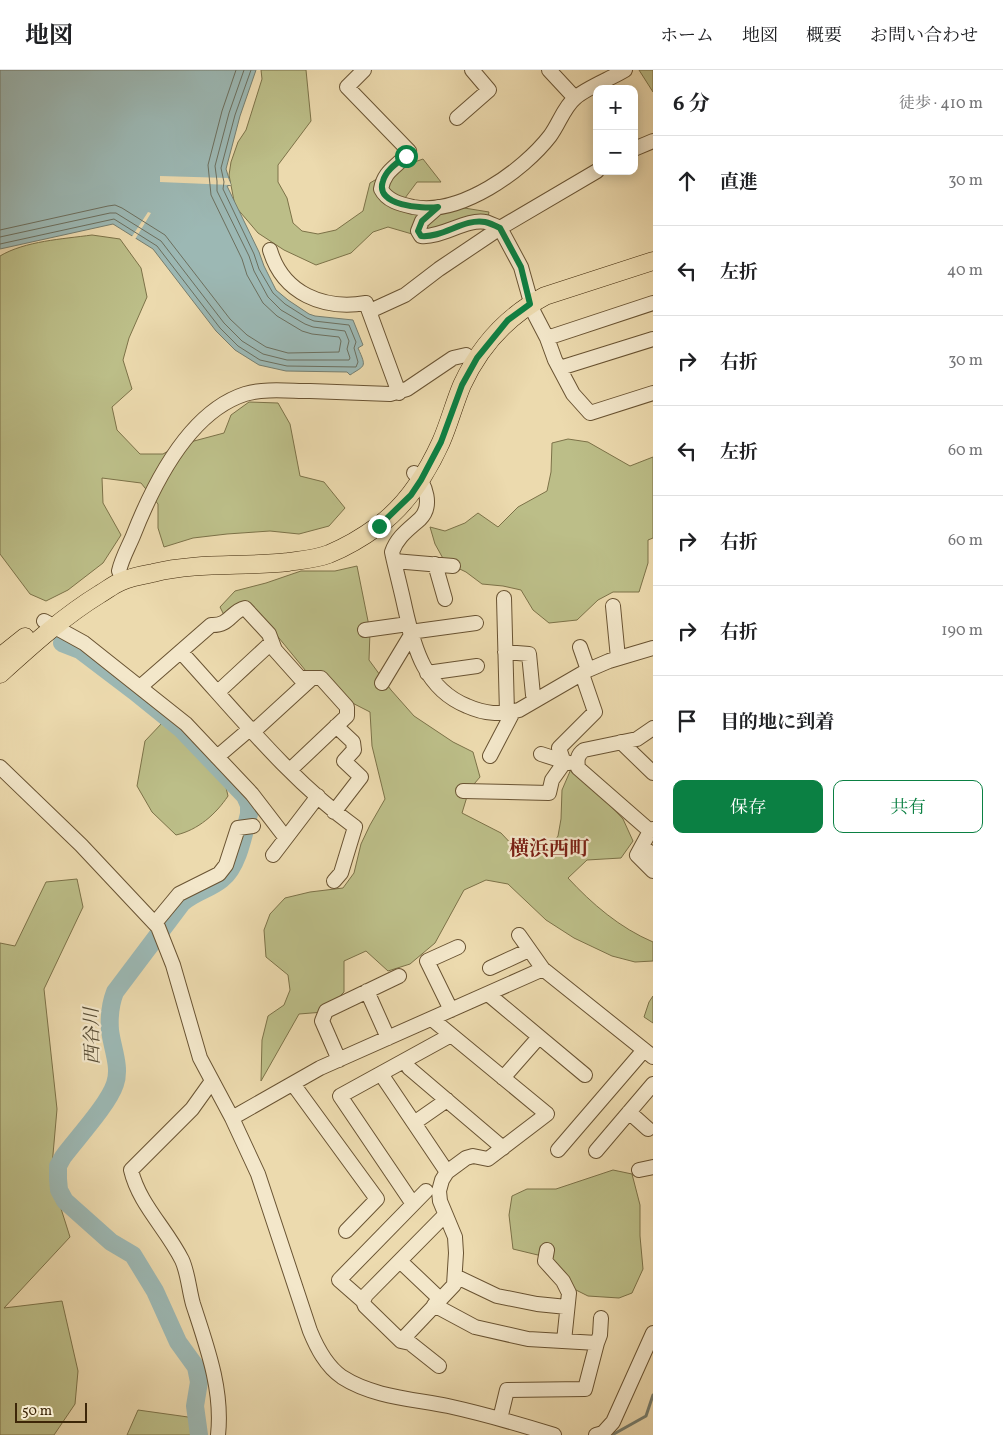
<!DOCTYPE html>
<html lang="ja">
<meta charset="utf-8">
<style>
body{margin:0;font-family:Vollkorn,"Noto Serif JP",serif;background:#f2f2f2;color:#202124}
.controls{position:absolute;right:15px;top:15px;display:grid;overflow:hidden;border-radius:10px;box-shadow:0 2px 12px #0003}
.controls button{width:45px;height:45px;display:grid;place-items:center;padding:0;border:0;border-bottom:1px solid #e0e0e0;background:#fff;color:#202124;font:25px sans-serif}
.scale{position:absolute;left:15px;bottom:12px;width:72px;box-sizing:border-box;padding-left:5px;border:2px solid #3d2608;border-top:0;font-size:14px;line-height:18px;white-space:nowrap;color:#3d2608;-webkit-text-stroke:4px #f3e7ca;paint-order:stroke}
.stop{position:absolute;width:15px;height:15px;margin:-11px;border:4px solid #0b8043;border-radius:50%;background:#fff}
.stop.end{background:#0b8043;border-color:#fff;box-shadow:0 1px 5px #0008}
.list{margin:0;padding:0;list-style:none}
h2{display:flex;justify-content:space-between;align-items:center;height:65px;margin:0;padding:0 20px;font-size:21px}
h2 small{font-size:16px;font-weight:400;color:#757577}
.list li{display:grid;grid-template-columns:32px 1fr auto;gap:15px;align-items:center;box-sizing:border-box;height:90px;padding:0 20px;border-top:1px solid #e0e0e0}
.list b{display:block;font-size:19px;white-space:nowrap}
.list em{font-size:16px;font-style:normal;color:#757577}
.actions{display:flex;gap:10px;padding:15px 20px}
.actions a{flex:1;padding:11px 0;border:1px solid #0b8043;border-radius:10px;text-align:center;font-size:18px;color:#0b8043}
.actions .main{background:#0b8043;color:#fff}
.icon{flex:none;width:28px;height:28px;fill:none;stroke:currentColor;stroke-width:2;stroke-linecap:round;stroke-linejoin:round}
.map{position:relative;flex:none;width:653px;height:1365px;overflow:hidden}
header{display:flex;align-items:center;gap:30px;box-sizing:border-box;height:70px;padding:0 25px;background:#fff;border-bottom:1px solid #e0e0e0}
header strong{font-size:24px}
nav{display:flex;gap:28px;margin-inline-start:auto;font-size:18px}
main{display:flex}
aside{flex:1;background:#fff}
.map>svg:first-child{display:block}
.green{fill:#bcbe88;stroke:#7c7248}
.water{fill:#9cb8b4;stroke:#767e6f}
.pier{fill:#ecdaae}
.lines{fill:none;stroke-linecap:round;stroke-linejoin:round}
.shore{stroke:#6c6f5e;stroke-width:1}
.stream{stroke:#767e6f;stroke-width:3}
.river{stroke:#9cb8b4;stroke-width:18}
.minor-casing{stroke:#695332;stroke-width:16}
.major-casing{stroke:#3d2608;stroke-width:19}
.minor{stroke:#f3e7ca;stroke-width:14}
.major{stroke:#ecdaae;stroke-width:18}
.route{stroke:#0b8043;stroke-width:6}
.labels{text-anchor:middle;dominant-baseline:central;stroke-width:4.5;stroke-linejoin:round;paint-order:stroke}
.water-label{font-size:19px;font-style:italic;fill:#554a33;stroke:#f3e7ca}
.quarter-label{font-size:20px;font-weight:bold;fill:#7a1f14;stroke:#f3e7ca}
</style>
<header>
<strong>地図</strong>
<nav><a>ホーム</a><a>地図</a><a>概要</a><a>お問い合わせ</a></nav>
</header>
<main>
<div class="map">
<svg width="653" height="1365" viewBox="0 0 653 1365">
<rect width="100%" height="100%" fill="#ecdaae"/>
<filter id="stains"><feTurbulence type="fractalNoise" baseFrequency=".004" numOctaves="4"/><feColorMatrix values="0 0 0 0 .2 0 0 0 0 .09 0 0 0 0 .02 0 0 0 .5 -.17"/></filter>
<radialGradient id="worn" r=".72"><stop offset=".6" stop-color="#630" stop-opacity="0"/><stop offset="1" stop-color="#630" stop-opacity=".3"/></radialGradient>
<!-- green -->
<path class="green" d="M261,0H306L311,51L278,95V112L287,128L293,153L302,161L318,164L336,160L363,141L370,113L392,100L423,89L441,112H417L405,128L416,136H452L489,142L487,151L432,164H412L388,157L373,162L351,183L316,195L284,180L258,163L235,136L229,105L231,92L238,72L246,60L262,9Z
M639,0H653V22Z
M92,165L120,169L141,198L147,227L129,268L123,290L132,319L112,337L117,360L140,384H163L179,375L224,363L231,345L249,332L278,333L290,354L300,406L324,412L345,438L329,456L299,464L270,461L227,464L193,468L164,477L158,458V434L141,413L102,408L103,433L121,465L103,493L68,520L46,531L30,524L0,484V186C25,171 63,169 92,165Z
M568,369L588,372L630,396L653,387V468L648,470V493L639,522H613L598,530L577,550L549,553L533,540L521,520L503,516L482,514L466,502L445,492L435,474L430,457L445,461L465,453L478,443L498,457L518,437L547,421L551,402L552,373Z
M357,496L370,561L369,590L391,620L414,646L453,672L473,682L480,707L469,720L462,743L501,763L517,780L545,785L558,766L561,749L562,720L571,699L593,717L623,749L633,771L621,788L587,790L568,808C592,834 620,858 653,872V891L635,892L612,886L574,868L546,850L508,814L486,810L464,820L435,873L410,894L388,901L366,881L344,891V922L324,942L299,944L261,1011L262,970L268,946L284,935L290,920L288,905L266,887L264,860L270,844L285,828L310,822L343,818L354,803L361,774L370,755L385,729L372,676L370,642L331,622L310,606L252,535L225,547L220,537L235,521L266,513L301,501H335Z
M163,652L183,663L224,709L228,726C216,744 198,760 176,765L152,742L137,716L145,671Z
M77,809L83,837L44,919L57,1039L51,1107L70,1167L4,1238L62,1231L78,1301L75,1334L54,1365H0V873L15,876L46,812Z
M653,926V953L644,947L649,932Z
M613,1100L632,1104L640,1135V1166L643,1199L632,1223L619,1228L588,1226L574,1219L542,1186L513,1179L509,1145L512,1126L527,1119H556Z
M138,1340L188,1347L196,1358V1365H127Z"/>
<!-- water -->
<path class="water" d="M0,0H256L240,46L226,99L231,115L227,116L259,182L264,196L276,220L288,230L309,244L315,246L353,250L363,275L358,278C367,298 365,295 350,305L347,302L286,301L259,295L235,280L216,261L153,179L113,154L0,179Z"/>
<!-- pier -->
<path class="pier" d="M160,106L228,108L231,115L160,112Z
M148,142L151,143L134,171L131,168Z"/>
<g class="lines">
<!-- shore -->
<path class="shore" d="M0,160L108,136L115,135L122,138L165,165L230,249L247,265L266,277L288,283L339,282L341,271L339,267L312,264L302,261L277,246L263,233L247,205L242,189L211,125L208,95L222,41L236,0
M0,167L110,143H116L161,171L224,253L242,271L263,284L287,290H349L350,288L347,279L349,271L345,261L313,257L305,254L281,240L268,227L254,201L249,186L217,121V111L215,96L229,43L244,0
M0,174L114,149L157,176L220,258L238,276L260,290L287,296L356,297L358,292L354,278L356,272L349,255L314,251L307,248L285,234L273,223L259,199L254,184L223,119L224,112L221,98L235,45L251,0"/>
<!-- stream -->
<path class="stream" d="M612,1365L646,1346L653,1325"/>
<!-- river -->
<path class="river" d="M62,573L80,580L134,621L181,659L245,726L249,735V744C244,763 238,797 222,809C210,819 194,822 182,833L115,922C110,935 109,947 110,960C112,978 121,997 115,1014C108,1035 77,1068 63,1087L58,1096V1109L59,1120L65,1131L111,1172L133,1185L155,1221L178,1272L196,1297L199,1312L195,1336L199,1365"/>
<!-- minor casing -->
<g class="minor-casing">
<path id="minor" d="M364,0L347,17L409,81C399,97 385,98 381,119C387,131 400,134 413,137C460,146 523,101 550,66C559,54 564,37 575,28C586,18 612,8 625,0
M549,0L575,28
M457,48L489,20L472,0
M634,79L653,71
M438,137L422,151L418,161L421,166C442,168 466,148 486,152C491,154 496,156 500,158L521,197L534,243L547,268L555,290L573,324L590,343L653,323
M270,180C283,224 324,240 366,233L399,323
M370,241L405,225L439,199L500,158L597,101
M547,268L653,233
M560,298L653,269
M414,403C426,414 433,436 420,449C409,459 397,467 392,482C396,501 401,519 405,538C414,578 425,619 467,636C485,644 500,645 519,640L588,600L609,591L653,578
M394,491L453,496
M435,494L445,529
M119,501C122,488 128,478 133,466C153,415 189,342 245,324C265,318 289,321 310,321C336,322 363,323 390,324L407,319L453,288L466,285
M504,528L507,643
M613,536L618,588
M44,551L84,573L186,654L252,724L285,767
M365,560L408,554
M410,562L476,553
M580,577L588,600
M181,582C236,642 289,709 355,757L341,803L334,811
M505,582L529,584L533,625
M427,603L477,596
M382,613L411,565
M140,617L211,555C230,556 231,541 245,538L269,564L275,580L300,608H321L347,637V646L290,700
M218,622L272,572
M254,661L312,608
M621,672L653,703
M541,684L569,693
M490,686L513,642
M217,687L251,658
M0,697L81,775L158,857L173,895L200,988L232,1048L258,1104L310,1261C317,1278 326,1296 342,1307C373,1327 413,1329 448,1336C484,1344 519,1354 554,1365
M463,721L549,723L552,710L564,693L559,678L595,642L582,604
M334,742L361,707L344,691L354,680L353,672L336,656
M653,759L650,761L637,785L653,801
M650,761L578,698C577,690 577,685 584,680L637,669L653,658
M642,776L653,785
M273,785L318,726
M155,853L179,824L219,804L226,795L238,758L253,756
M519,865L543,899L653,987
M490,898L529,880
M367,921L388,968
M488,924L585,1005
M451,940L427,891L458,877
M339,990L322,951L326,941L399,906
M409,998L503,1078
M503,1008L539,967
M385,1010L447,1102
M212,1011L192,1039L131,1100C139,1134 166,1158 182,1190C188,1203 189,1220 193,1234C207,1277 223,1320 218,1365
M293,1014L377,1129L346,1161
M629,1042L648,1059
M232,1048L320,998L543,899
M414,1053L447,1030
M558,1080L644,980
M596,1081L653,1014
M639,1100L653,1097
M413,1134L340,1026L451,965
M547,1180L545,1191L563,1211L569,1223L564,1271
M400,1191L440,1229
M455,1206L497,1226L537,1234L567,1237
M363,1231L339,1210L426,1121
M434,1235L475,1257L528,1269L597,1273L585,1319L507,1320L500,1349
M401,1271L454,1215L456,1183L455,1167L440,1131L439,1121L442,1110L447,1102L466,1088L473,1086L488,1089L547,1044L432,949
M597,1273L600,1265L601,1248
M439,1296L410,1273L401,1271L365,1236L363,1231L366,1225L445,1145
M596,1365L603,1363L613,1352L653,1263"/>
</g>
<!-- major casing -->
<g class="major-casing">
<path id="major" d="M0,587L25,567
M0,604C32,575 64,546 100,524C107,520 113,515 120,512C130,507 142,505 153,503C197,492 243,497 288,492C302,490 316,489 329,484C346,477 363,467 378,456C407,435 426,405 441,372C449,354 454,334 462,315C480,276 507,246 545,226L653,191"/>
</g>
<!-- minor -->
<use href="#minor" class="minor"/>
<!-- major -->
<use href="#major" class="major"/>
</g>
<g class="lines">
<!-- route -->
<path class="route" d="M379,456L411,425L421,410L441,372L462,315L477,288L508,250L530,234L521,197L500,158C496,156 490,153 485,152C464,148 443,168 421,166L418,161L422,151L438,137C423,139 374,136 383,111C386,100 397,93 406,86"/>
</g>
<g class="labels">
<!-- water labels -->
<g class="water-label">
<text transform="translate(93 966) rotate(-91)">西谷川</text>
</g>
<!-- quarter labels -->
<g class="quarter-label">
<text x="549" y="780">横浜西町</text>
</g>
</g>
<rect width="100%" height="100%" filter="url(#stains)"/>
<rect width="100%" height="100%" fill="url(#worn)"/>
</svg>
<div class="controls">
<button>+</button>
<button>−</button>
</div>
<div class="scale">50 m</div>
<div class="stop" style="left:406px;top:86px"></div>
<div class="stop end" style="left:379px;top:456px"></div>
</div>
<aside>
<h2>6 分<small>徒歩 · 410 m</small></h2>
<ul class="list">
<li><svg class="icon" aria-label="ahead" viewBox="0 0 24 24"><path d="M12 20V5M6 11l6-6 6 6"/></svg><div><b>直進</b></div><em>30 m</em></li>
<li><svg class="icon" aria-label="left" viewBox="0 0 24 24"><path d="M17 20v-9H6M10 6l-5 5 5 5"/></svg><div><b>左折</b></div><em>40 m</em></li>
<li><svg class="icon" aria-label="right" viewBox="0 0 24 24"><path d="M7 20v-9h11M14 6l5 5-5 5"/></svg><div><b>右折</b></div><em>30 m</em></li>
<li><svg class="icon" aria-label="left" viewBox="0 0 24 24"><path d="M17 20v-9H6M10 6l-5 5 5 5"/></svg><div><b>左折</b></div><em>60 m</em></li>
<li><svg class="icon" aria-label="right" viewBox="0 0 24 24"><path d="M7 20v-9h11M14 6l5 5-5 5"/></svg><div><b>右折</b></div><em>60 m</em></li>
<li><svg class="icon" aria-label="right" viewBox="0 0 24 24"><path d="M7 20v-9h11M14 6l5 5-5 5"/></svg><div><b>右折</b></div><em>190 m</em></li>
<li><svg class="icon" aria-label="arrive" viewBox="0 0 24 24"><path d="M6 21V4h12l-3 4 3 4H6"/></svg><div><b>目的地に到着</b></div></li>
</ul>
<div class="actions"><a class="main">保存</a><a>共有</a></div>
</aside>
</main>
